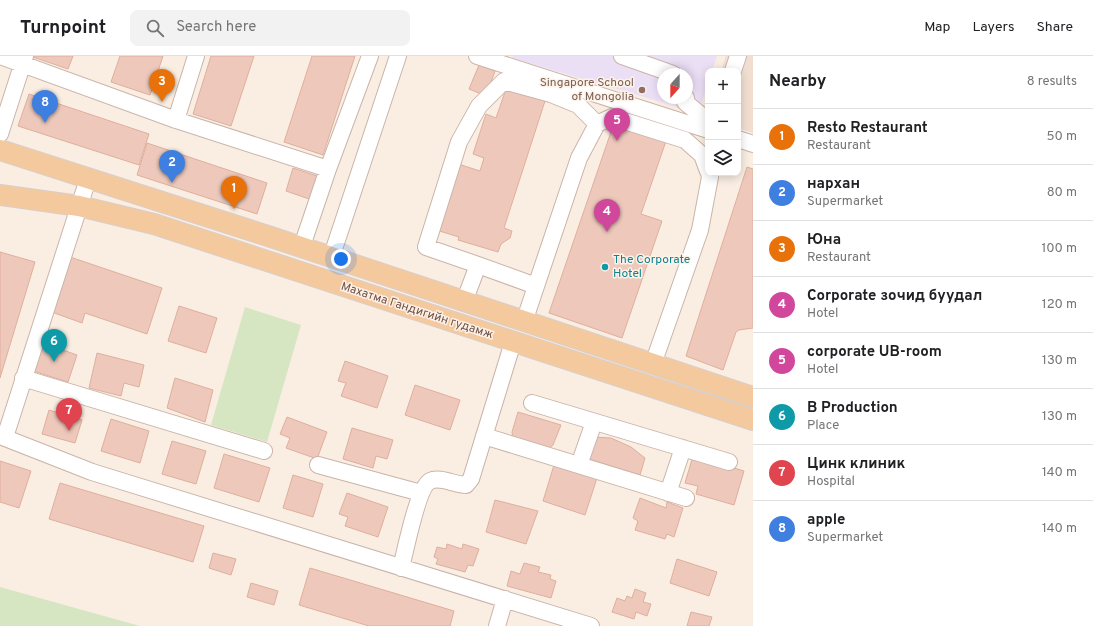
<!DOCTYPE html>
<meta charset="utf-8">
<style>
body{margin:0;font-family:Overpass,sans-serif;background:#f2f2f2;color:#202124}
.controls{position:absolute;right:12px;top:12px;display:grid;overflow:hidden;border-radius:8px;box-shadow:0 2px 10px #0003}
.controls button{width:36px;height:36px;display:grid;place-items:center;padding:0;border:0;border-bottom:1px solid #e0e0e0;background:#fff;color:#202124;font:20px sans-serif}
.compass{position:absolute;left:657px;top:12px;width:36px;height:36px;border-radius:50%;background:#fff;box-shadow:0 2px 10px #0003;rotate:201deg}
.you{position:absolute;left:341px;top:203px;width:14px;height:14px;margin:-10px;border:3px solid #fff;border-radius:50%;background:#1a73e8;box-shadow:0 0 0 6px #1a73e833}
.badge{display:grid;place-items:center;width:26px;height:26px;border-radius:50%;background:#dd5c4e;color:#fff;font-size:13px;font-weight:700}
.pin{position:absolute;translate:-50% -33px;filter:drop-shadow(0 1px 2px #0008)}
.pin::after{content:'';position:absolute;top:21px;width:14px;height:12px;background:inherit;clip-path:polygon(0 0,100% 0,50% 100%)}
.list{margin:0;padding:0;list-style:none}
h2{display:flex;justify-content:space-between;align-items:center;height:52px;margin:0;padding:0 16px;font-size:17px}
h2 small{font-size:13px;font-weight:400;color:#757577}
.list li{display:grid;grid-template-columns:26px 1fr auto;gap:12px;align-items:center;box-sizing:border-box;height:56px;padding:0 16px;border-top:1px solid #e0e0e0}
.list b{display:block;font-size:15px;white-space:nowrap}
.list p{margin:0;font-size:13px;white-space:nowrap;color:#757577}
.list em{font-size:13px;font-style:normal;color:#757577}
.icon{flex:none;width:22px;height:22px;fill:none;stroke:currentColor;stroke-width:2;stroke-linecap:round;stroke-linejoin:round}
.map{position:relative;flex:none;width:753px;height:570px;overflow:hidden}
header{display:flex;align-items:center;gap:24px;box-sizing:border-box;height:56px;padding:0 20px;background:#fff;border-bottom:1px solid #e0e0e0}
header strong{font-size:19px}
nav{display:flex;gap:22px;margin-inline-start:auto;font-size:14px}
.search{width:280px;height:36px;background:#f2f2f2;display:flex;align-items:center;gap:10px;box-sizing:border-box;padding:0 14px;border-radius:8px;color:#757577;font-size:15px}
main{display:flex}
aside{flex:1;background:#fff}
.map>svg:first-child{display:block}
.residential{fill:#f1ded1}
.education{fill:#ebdff6;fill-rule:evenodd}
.green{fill:#d6e6c2}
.building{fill:#eec9bb;stroke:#dfae9d}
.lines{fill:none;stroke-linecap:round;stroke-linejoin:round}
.minor-casing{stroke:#cab4aa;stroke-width:18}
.major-casing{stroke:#d7cfcc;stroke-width:22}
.minor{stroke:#fff;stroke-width:16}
.major{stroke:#f5c99e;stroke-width:20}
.education-dot{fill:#8d6e63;stroke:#fef2e8;stroke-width:1.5}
.culture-dot{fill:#0f9aa8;stroke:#fef2e8;stroke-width:1.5}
.labels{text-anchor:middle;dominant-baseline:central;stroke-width:3;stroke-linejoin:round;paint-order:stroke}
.education-label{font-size:12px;fill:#785e54;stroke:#fef2e8;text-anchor:end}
.culture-label{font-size:12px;fill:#0d838f;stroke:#fef2e8;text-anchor:start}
.street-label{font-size:12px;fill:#70534a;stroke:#fef2e8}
</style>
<header>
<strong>Turnpoint</strong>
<div class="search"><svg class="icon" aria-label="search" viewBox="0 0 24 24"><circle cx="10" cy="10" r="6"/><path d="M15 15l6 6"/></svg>Search here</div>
<nav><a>Map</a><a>Layers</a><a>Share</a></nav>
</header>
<main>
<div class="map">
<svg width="753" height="570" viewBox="0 0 753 570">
<rect width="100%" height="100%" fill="#faeee2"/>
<!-- residential -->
<path class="residential" d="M726,0H753V77L738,72V15H721Z"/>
<!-- education -->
<path class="education" d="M513,0H717L712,15H708V27L698,57L512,2ZM663,18H687V42H663Z"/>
<!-- green -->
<path class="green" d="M245,251L301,269L267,386L211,369Z
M0,531L140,570H0Z"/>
<!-- building -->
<path class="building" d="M30,0H73L68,13Z
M120,0H163L150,39L111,26Z
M211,0H254L231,70L193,58Z
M312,0H355L323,99L284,86Z
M479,9L495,15L486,40L469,33Z
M507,30L545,45L504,172L512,175L510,182L501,188L498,196L458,184L459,181L433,173L455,107L480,115L484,102L473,98L486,58L496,62Z
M29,38L149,78L139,109L18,70Z
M614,67L666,85L641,158L662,165L622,282L549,257Z
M147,87L267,127L257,158L137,119Z
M747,111L753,113V272L739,274L736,276L723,314L686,300Z
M293,112L323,122L315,145L286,135Z
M0,196L35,206L0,322Z
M67,200L162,232L147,278L85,257L82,267L49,255Z
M179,250L217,262L206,297L168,285Z
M40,286L77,299L68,326L30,314Z
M97,297L144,309L139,331L124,327L121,340L89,332Z
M345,305L388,320L377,352L341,340L346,327L338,325Z
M175,322L213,334L205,366L167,352Z
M415,329L460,344L450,374L405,359Z
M49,354L82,364L75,387L42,378Z
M518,356L561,369L553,389L544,396L513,384L512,376Z
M287,361L327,376L317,403L286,392L290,382L280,378Z
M111,363L149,375L140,407L101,395Z
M352,372L393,384L387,403L376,400L373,412L343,403Z
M592,381L611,382L631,391L645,402L640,419L586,402Z
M172,385L206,395L196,428L162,418Z
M224,398L270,412L259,446L214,432Z
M693,400L744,415L734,449L696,438L698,430L685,427Z
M0,405L31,415L19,452L0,446Z
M554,409L597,422L585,459L543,445Z
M293,419L323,428L313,461L283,452Z
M60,427L204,470L193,506L49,463Z
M347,437L388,451L378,481L345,470L348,461L339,458Z
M640,442L666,452L667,446L683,452L674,481L667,478L665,483L635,474L638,465L633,462Z
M495,444L538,455L526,488L486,476Z
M447,488L462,493L463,488L479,493L473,510L468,509L465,516L436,508L438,503L434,501L437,491L446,493Z
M213,497L236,503L231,519L209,512Z
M677,503L717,516L709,540L670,527Z
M524,507L540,511L538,516L551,519L550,523L556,525L551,542L507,530L511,515L520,518Z
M310,512L454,555L450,570H369L299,549Z
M251,527L278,535L274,549L247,541Z
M635,533L646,537L643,546L651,548L647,560L636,556L634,563L612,556L617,542L625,545L627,540L632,542Z
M691,556L712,561L709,570H687Z"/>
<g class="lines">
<!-- minor casing -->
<g class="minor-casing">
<path id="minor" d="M0,0L176,64L328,113
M477,0L708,74
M622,0L673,18
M733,15L738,0
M686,42L685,46L702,60L708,63
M176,64L196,0
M0,78L25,0
M738,83L753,88
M301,193L328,113L370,0
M331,202L398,0
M478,209L426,191L459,86L479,50L504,25L551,38L578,49L597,68
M464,246L478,209L536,230
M524,266L579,102L597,68L612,61L685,84L702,99L708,115
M653,308L700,174L710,121L709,117
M23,322L264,395
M532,347L729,406
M0,380L92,416L591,570
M484,380L686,442
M5,381L88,123
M318,409L421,437
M579,409L594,366
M668,437L683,392
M401,512C405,496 418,431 430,425C440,420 455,429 466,429L471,423L513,286
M497,570L505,543"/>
</g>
<!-- major casing -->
<g class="major-casing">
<path id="major" d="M0,94L268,180L753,341
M0,139L79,150L154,168L753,364"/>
</g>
<!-- minor -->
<use href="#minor" class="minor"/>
<!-- major -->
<use href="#major" class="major"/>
</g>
<!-- markers -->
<circle class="education-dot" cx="642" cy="34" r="4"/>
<circle class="culture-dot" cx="605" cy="211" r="4"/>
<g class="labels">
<!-- education labels -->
<g class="education-label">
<text x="634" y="27">Singapore School<tspan x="634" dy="14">of Mongolia</tspan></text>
</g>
<!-- culture labels -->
<g class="culture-label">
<text x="613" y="204">The Corporate<tspan x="613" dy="14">Hotel</tspan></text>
</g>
<!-- street labels -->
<g class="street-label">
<text transform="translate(417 255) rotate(18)">Махатма Гандигийн гудамж</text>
</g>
</g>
</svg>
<div class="controls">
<button>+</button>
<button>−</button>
<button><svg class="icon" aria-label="layers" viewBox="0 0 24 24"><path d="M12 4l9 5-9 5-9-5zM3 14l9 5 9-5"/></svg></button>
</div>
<svg class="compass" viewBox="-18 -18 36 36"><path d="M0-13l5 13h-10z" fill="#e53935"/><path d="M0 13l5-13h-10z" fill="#757577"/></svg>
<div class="you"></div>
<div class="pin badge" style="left:234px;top:153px;background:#e8710a">1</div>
<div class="pin badge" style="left:172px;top:127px;background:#3f7fe0">2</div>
<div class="pin badge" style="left:162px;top:46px;background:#e8710a">3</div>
<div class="pin badge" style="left:607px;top:176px;background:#d1479c">4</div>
<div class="pin badge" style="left:617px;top:85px;background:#d1479c">5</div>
<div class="pin badge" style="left:54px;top:306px;background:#0f9aa8">6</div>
<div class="pin badge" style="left:69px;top:375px;background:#e0444e">7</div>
<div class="pin badge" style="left:45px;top:67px;background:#3f7fe0">8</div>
</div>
<aside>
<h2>Nearby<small>8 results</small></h2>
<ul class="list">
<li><span class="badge" style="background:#e8710a">1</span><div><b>Resto Restaurant</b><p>Restaurant</p></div><em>50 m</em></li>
<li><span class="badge" style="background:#3f7fe0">2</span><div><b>нархан</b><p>Supermarket</p></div><em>80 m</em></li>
<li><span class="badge" style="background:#e8710a">3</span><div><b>Юна</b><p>Restaurant</p></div><em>100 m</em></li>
<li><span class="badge" style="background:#d1479c">4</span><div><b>Corporate зочид буудал</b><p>Hotel</p></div><em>120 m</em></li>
<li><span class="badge" style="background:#d1479c">5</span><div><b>corporate UB-room</b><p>Hotel</p></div><em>130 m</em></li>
<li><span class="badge" style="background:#0f9aa8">6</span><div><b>B Production</b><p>Place</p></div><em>130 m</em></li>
<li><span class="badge" style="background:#e0444e">7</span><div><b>Цинк клиник</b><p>Hospital</p></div><em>140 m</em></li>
<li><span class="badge" style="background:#3f7fe0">8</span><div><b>apple</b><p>Supermarket</p></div><em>140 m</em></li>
</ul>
</aside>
</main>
